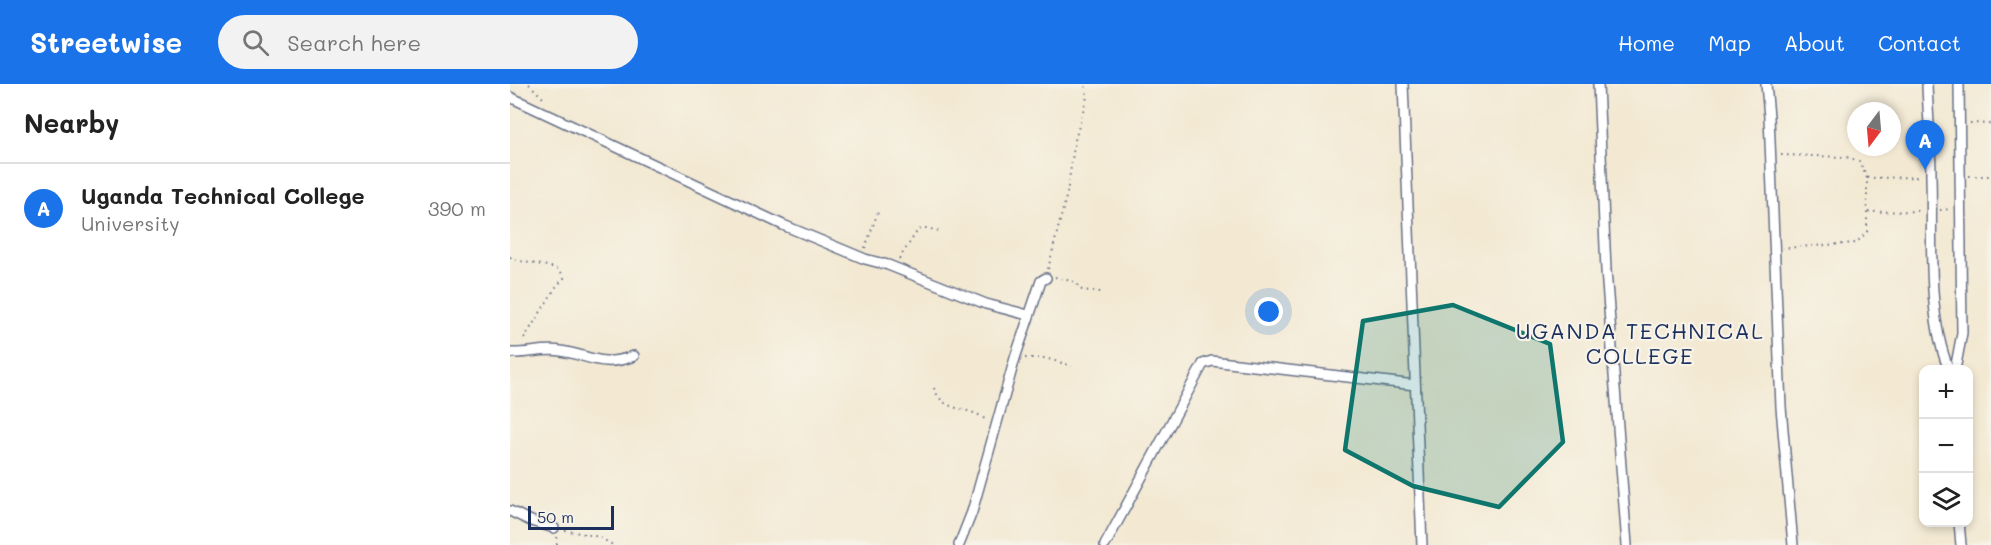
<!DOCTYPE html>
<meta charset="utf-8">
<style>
body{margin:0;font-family:Mali,sans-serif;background:#f2f2f2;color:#222}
.controls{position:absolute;right:18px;bottom:18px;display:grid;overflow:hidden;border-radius:12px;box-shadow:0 3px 9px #0003}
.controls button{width:54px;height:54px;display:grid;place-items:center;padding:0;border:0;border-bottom:2px solid #e0e0e0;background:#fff;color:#222;font:30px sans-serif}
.compass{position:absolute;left:1337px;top:18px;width:54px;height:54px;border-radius:50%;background:#fff;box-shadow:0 3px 9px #0003;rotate:196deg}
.scale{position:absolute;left:18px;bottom:15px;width:86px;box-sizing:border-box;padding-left:6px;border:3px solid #1b2f5e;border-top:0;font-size:16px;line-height:21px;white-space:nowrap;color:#1b2f5e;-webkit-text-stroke:4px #f7f3e8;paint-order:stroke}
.you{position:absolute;left:759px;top:228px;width:21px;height:21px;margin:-15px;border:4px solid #fff;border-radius:50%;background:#1a73e8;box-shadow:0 0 0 9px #1a73e833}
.badge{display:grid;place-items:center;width:39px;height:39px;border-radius:50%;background:#1a73e8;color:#fff;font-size:20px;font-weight:700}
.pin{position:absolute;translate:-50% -50px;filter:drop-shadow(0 2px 3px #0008)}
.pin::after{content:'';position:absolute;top:32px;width:21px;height:18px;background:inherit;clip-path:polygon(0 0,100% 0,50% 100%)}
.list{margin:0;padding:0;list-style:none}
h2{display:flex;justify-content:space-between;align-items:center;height:78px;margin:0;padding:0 24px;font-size:26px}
h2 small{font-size:20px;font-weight:400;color:#767676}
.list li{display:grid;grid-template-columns:39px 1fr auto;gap:18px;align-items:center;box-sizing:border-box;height:90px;padding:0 24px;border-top:2px solid #e0e0e0}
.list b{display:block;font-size:22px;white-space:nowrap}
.list p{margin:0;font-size:20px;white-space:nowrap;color:#767676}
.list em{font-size:20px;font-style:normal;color:#767676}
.icon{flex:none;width:33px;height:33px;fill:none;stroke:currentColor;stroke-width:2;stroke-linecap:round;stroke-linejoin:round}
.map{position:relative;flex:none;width:1481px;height:461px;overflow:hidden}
header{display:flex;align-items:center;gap:36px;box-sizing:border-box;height:84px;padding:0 30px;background:#1a73e8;color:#fff}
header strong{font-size:28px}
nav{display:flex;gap:33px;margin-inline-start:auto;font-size:21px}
.search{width:420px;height:54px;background:#f2f2f2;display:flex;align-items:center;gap:15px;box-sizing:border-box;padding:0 21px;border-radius:33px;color:#767676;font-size:22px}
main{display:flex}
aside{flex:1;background:#fff}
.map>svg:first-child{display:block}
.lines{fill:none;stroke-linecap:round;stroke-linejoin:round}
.street-casing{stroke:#677087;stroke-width:12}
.path{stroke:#677087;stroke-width:2;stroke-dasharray:1.5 4.5;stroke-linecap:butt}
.street{stroke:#fff;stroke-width:9}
.marked{fill:#0f766e;fill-opacity:0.2;stroke:#0f766e;stroke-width:4.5;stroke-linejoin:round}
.labels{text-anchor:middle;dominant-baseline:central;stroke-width:4.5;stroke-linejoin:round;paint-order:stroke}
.quarter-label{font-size:22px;letter-spacing:1.5px;fill:#1b2f5e;stroke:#f7f3e8}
</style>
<header>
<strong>Streetwise</strong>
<div class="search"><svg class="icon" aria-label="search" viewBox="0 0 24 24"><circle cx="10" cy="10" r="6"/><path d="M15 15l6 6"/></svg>Search here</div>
<nav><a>Home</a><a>Map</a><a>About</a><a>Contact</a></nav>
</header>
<main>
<aside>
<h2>Nearby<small></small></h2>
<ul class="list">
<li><span class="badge">A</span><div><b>Uganda Technical College</b><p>University</p></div><em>390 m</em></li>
</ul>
</aside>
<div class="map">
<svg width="1481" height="461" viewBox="0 0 1481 461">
<rect width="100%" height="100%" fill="#f7f3e8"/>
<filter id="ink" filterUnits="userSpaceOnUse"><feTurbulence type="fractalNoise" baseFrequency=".0167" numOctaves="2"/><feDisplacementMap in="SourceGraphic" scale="12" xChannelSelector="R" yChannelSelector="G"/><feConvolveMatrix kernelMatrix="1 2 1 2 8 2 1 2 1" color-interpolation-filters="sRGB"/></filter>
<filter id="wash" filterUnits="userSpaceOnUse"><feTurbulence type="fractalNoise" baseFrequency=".008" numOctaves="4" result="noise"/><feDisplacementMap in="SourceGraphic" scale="24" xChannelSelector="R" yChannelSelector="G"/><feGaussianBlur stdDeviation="1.35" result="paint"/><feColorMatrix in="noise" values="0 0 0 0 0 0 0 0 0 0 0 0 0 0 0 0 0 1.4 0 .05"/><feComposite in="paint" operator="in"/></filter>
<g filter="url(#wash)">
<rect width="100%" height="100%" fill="#f3e9d3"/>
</g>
<g filter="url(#ink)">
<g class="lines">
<!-- street casing -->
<g class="street-casing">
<path id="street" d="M893,0L912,461
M1088,0L1096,186L1117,461
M1256,0L1259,33L1271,323L1283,461
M1417,0C1418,31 1421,62 1421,93C1423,153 1416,230 1439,286
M0,13L273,141L331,165L355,175L378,181L476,220L518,231
M0,269C17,270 35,264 51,267C82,272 91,284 124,272
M1445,286L1452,249L1449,0
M0,427L21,437L44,444
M1449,438L1451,461
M449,461L462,428L505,274L531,197L536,194
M595,461L693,280L702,277L905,301"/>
</g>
<!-- path -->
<path class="path" d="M19,0L36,17
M1460,39L1481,40
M1271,71L1336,73L1349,77L1357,94V148L1346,159L1273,164
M1459,92H1481
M1357,94L1411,93
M1430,126L1442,125
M1358,128L1412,127
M355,164L368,128
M0,173C16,181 34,179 50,186L54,194L46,203L12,258
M389,175L408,146L416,144L429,147
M538,185L557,109L565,56L577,13L575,0
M545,193L565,198L572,206L591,208
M515,274H535L562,282
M424,304C434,331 459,320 477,337
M55,446L89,453L103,461
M47,453V461"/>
<!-- street -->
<use href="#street" class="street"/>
</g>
</g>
<!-- marked area -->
<path class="marked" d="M943,221L1040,260L1053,358L989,423L903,402L835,366L853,237Z"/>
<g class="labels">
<!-- quarter labels -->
<g class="quarter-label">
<text x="1130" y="246">UGANDA TECHNICAL<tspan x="1130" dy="25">COLLEGE</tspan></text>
</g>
</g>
</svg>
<div class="controls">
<button>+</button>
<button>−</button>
<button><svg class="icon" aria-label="layers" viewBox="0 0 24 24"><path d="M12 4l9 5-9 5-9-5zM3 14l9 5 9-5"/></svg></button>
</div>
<svg class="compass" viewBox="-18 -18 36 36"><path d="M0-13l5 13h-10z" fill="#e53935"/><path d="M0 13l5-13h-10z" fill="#767676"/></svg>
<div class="scale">50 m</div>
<div class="you"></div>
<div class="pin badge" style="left:1415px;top:86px">A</div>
</div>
</main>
